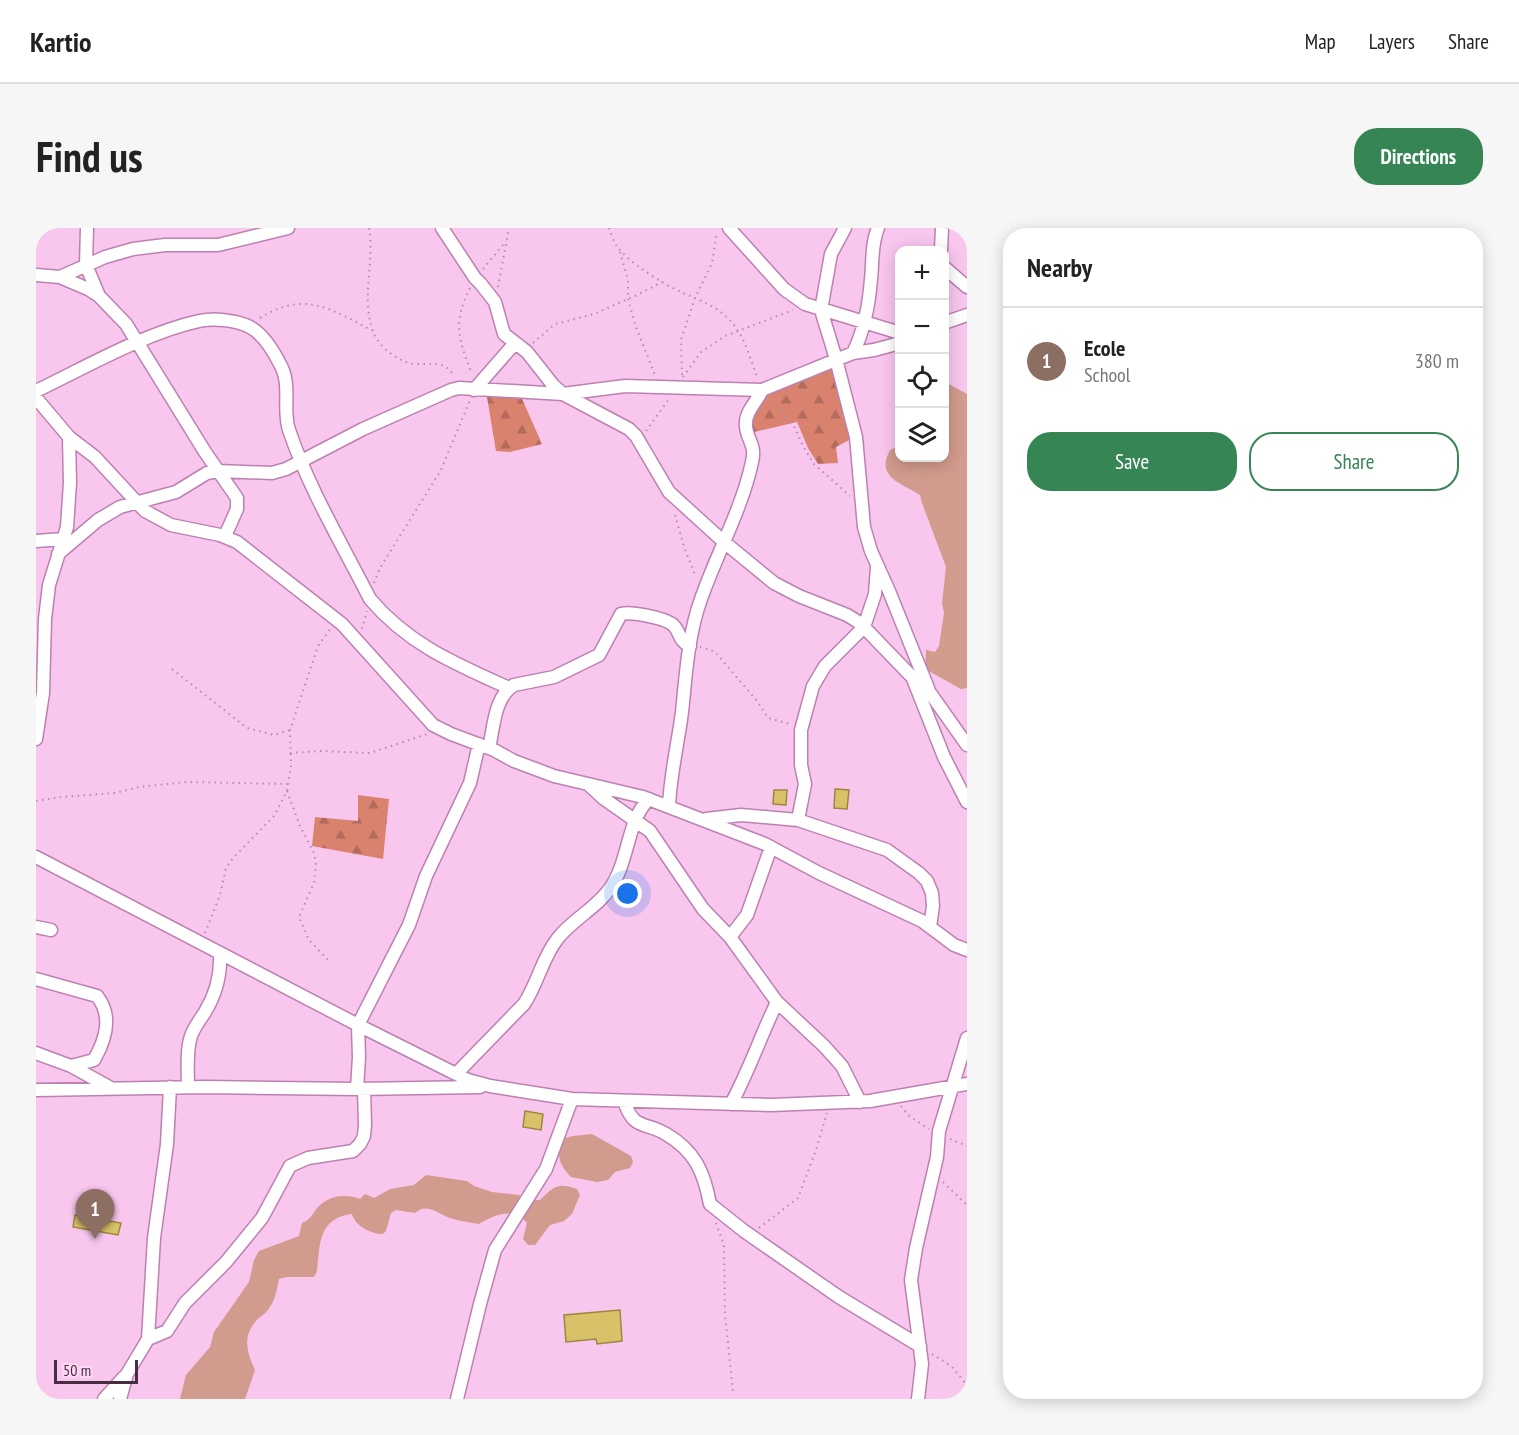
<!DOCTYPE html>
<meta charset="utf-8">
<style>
body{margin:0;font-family:"PT Sans Narrow",sans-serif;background:#f6f6f6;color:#222}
.controls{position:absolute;right:18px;top:18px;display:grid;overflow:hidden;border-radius:12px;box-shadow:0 3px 15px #0003}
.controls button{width:54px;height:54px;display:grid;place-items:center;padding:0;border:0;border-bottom:2px solid #e0e0e0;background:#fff;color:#222;font:30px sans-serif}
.scale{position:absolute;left:18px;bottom:15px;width:84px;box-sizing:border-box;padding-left:6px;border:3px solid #462d41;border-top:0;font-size:16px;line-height:21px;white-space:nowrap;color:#462d41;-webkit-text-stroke:4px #ffd8f6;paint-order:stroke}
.you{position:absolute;left:592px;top:666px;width:21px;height:21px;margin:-15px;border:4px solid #fff;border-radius:50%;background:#1a73e8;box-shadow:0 0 0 9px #1a73e833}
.badge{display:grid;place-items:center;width:39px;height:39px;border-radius:50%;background:#368554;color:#fff;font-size:20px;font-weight:700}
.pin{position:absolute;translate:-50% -50px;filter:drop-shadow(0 2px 3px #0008)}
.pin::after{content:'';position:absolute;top:32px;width:21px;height:18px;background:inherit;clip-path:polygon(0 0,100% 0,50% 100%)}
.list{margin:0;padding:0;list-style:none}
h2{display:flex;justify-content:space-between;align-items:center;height:78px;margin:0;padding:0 24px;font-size:26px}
h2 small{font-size:20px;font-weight:400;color:#767676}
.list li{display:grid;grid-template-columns:39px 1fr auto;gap:18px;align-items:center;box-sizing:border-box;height:108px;padding:0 24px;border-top:2px solid #e0e0e0}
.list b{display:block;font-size:22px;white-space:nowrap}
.list p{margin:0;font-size:20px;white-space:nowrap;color:#767676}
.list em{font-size:20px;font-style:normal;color:#767676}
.actions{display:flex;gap:12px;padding:18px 24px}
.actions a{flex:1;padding:14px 0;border:2px solid #368554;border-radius:24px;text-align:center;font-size:21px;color:#368554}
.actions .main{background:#368554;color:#fff}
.icon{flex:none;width:33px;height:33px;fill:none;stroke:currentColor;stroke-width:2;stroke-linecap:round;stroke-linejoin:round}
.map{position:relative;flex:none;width:931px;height:1171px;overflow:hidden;border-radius:24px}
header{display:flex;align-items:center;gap:36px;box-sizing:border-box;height:84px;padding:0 30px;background:#fff;border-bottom:2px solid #e0e0e0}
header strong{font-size:28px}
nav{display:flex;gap:33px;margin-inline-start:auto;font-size:21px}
.intro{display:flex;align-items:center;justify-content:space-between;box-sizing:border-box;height:144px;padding:0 36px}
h1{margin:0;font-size:42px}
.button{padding:15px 27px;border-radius:24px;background:#368554;color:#fff;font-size:21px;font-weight:700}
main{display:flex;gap:36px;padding:0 36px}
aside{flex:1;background:#fff;border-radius:24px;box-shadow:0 3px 15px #0003}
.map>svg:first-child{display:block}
.green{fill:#d19b8d}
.forest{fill:url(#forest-firs)}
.building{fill:#d9c16a;stroke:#9c873d;stroke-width:1.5}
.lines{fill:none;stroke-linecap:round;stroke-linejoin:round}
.minor-casing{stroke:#bd81b1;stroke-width:15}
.path{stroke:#b58cac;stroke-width:2;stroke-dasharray:1.5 4.5;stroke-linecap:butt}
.minor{stroke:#fff;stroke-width:12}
</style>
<header>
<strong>Kartio</strong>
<nav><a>Map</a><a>Layers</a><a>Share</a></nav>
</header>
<div class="intro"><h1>Find us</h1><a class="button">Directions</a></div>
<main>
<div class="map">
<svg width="931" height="1171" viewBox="0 0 931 1171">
<defs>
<pattern id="forest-firs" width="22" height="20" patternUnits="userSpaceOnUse" patternTransform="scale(1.5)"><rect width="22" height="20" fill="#d9826e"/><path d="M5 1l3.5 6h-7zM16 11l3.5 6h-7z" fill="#b26b5c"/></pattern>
</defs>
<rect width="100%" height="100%" fill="#f9c6ee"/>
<!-- green -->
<path class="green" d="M909,154L931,166V460L925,461L889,441L890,422L899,424L903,418L908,385L906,375L910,339L886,275L884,267C866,255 839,250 854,222L863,218L864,230H908Z
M556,906L595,928L597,934L594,940L579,944L572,952L561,954L535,949C523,937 521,928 524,911L537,908Z
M390,947L431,953L438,958L456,964L483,967L492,972H504C518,958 522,954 541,961L544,967L536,986L528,993L514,997L499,1017H492L487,1011L491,995C479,978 457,987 443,996C433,994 423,993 414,990C402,986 391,974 379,985L360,982L355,985L350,1003L347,1006C335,1006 319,998 316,986C282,990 284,1017 281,1043L278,1049H251L243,1051C241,1062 239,1074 231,1083C228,1087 223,1089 220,1093C206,1109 211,1124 219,1142L209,1171H144L150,1147L174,1119L178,1104L213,1054L218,1032L223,1023L263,1008L266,995C276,991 276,985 283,978C295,967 310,966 324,971L329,966L338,970L354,961L378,957Z"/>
<!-- forest -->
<path class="forest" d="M799,134L817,210L800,219L802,235L782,236L772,220L761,194L714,205L716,183L722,170Z
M450,163L483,164L506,216L474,224L460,223Z
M322,567L353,571L347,631L276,618L279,589L322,593Z"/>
<!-- building -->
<path class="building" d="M799,561L813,562L811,581L798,580Z
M738,562H751L750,577L737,576Z
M489,883L507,886L505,902L487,899Z
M39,987L85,995L82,1007L37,999Z
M584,1082L586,1113L561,1116L560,1111L530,1114L528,1087Z"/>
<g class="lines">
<!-- minor casing -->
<g class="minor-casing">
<path id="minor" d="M51,0L50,37L63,68
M406,0L439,50L445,56L459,74L468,106L491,124L517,157L527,166L593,201L600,208L633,264L688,314L738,355L763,368L811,387L824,395L877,450L892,462L931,517
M693,0L748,61L769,76L864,105
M809,0L795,26L785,82L800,131L820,209L828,299L835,323L853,363L892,460
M905,22L906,0
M908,39L931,59
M0,47L24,49L52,61L63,68L90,96L169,224L201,270V281L189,308
M24,49L69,29L97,21L129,17H182L252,0
M908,95L931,87
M817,125C829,101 833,77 835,51C837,34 835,16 842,0
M438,162L479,115
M0,163C50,139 109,105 163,93C178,90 198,92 212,98C227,105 237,122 244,136C256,157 246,181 253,202C273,261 306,316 334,371C373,417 420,436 473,460
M0,170L33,209L59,229L109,283L135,297L184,307L201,314L306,396L397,497L415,506L458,522L478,533L518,548L607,569L729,616L783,645L886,693L918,717L931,722
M0,313L27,311
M22,326L62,292L84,279L140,264L171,245L182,243L236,245L250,241L327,201L415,162L423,160L527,166L589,158L726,162L817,125L838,122L864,115
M841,339L839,366L828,399L789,438L777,458L765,502V537L769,556L762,592L851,622L883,645L891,653L896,665L897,678L894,699
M877,451L908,529L931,574
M0,511L7,465L9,391L13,357L31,299L34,255L33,209
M453,520C458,499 458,469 478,457L518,449L563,427L585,386C595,383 627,390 636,396C645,403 641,412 654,418
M553,557L567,570L614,603L667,681L694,709L741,774L788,818L806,838L824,874
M633,579C634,547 642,516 646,484C650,446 652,407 665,371C681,325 706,281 716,234C721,215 708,209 710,194C710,183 722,172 726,162
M670,591L705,587L762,592
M0,629L322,797L432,852L454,858L536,871L735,877L834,873L931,856
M0,699L15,702
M694,709L711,687L735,619
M0,751L61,768C77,788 70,811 58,832L35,838
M0,825L35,838L75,860
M420,846L488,776C502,755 506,730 522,710C537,691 562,679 575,659C593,633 591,592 613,571
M152,859C152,843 150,823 155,808C158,799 164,792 169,784C180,766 185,746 184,726
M321,861L323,829L322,797L373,697L390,648L434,555L443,516
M0,862L171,859L321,861L444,859
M588,873C598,903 608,893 630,906C659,923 668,944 674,976L708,1003L803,1069L884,1118
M695,876C713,843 725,807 741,774
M112,1111L118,1010L131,916L134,859
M68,1171L88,1149
M84,1171L91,1146L112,1111L131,1103L149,1075L190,1034L226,990L254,938L272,930L317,923L324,916L328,908L329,897L328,861
M421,1171L444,1076L459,1022L510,941L536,871
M882,1171L886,1136L875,1052L880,1020L901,929L903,903L931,810"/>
</g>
<!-- path -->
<path class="path" d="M333,0C339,35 324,71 338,106C344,120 363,134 378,136C395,137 410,131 418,149
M573,0C575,5 577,12 580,17C591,34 629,57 647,65C666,73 685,80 698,97C710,112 715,134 722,151
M584,24L592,52V71L600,99L619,147
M447,41L470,13
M462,59L473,0
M434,60C416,95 423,112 436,146
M224,90C269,62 295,81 337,103
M497,115L519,96L558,86L599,68L626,54
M646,147L645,112L659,70L676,35L681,4
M647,149L665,124L689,108L757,82
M735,171L758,198L768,220L778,236L814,268
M610,203L633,171
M639,287L648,319L660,349
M338,355L344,340L405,242L434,172
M326,401L331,383
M664,419L675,422L680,425L721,473L732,490L754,496
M136,441L211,500L238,507L254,502
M254,525L285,523L334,525L391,506
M251,563L264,598L278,625L280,637L278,655L263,689L273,712L295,735
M0,573L25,569L79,565L103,559L150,554L253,556
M169,705L184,667L190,640L197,630L238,588L251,563L255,539L254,502L282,418L295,400
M865,878L872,887L893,901
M914,911L931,918
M907,954L931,977
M680,995L688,1017L689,1086L697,1164
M723,1000L762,970L780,922L791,885
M896,1126L915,1138L931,1157"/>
<!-- minor -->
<use href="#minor" class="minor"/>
</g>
</svg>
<div class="controls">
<button>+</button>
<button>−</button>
<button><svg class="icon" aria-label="locate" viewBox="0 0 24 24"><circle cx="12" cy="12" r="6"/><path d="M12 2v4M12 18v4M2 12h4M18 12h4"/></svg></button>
<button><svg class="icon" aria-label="layers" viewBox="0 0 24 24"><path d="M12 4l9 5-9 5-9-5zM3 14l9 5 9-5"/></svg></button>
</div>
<div class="scale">50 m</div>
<div class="you"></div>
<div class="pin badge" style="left:59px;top:1011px;background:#8d6e63">1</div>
</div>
<aside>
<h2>Nearby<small></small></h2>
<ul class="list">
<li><span class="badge" style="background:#8d6e63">1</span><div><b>Ecole</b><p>School</p></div><em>380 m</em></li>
</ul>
<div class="actions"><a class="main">Save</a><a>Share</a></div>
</aside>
</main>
